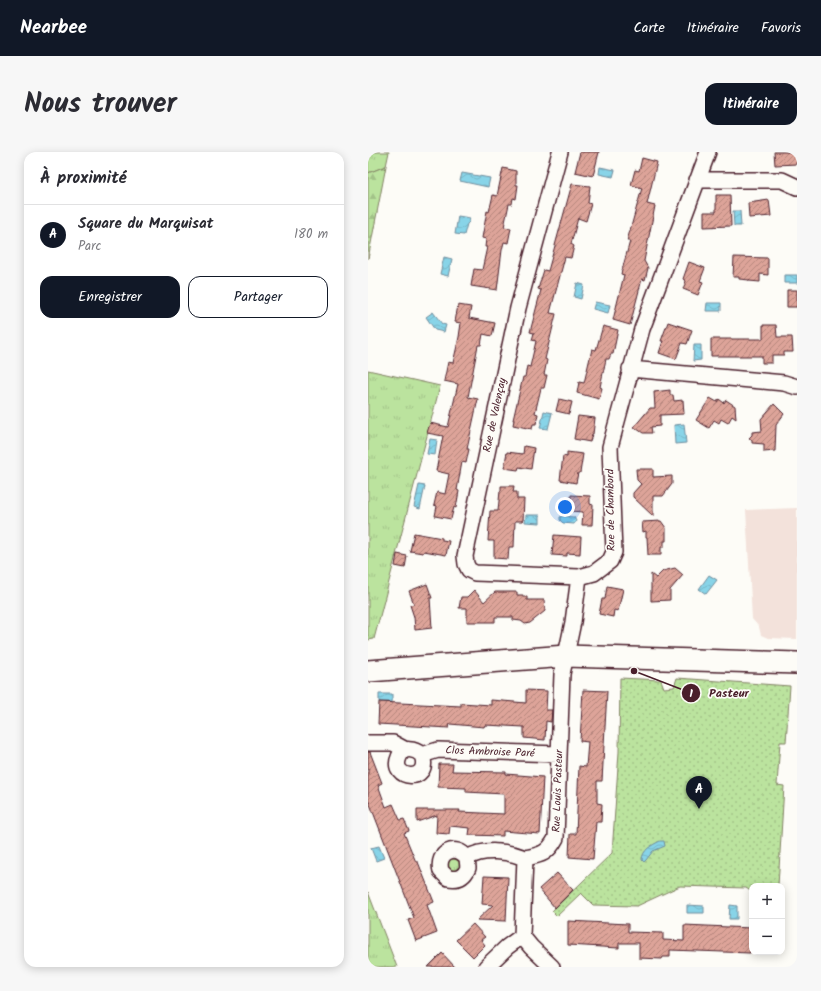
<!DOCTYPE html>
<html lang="fr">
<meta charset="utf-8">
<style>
body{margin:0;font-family:Kalam,sans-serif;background:#f7f7f7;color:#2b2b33}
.controls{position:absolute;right:12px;bottom:12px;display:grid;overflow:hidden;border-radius:8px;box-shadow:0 2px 10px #0003}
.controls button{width:36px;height:36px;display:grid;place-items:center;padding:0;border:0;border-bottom:1px solid #e1e1e2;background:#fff;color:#2b2b33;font:20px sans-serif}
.you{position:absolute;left:197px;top:355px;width:14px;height:14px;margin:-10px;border:3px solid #fff;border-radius:50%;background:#1a73e8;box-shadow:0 0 0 6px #1a73e833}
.badge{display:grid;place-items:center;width:26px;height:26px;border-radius:50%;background:#111827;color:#fff;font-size:13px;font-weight:700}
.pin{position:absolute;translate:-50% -33px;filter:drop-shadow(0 1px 2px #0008)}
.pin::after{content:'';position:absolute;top:21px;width:14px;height:12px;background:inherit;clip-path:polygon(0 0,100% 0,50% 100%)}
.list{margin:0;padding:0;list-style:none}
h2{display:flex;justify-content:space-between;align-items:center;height:52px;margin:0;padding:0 16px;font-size:17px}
h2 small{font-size:13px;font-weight:400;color:#7c7c81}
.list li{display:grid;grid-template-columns:26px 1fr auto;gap:12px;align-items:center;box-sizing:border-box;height:60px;padding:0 16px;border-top:1px solid #e1e1e2}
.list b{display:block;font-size:15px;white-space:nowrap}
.list p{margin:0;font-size:13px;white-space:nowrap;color:#7c7c81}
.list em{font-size:13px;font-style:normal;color:#7c7c81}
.actions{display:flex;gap:8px;padding:12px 16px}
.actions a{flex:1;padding:9px 0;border:1px solid #111827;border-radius:12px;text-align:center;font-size:14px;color:#111827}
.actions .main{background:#111827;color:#fff}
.map{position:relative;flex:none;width:429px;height:815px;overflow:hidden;border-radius:12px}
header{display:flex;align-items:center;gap:24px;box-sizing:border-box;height:56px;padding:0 20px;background:#111827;color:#fff}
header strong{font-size:19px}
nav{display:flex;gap:22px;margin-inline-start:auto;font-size:14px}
.intro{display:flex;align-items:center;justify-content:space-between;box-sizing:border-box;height:96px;padding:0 24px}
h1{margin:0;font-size:28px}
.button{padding:10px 18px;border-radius:12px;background:#111827;color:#fff;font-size:14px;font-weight:700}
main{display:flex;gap:24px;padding:0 24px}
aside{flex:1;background:#fff;border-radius:12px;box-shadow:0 2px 10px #0003}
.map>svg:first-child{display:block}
.built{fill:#f3e2db}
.grass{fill:url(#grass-tufts);stroke:#828164}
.forest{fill:url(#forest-firs);stroke:#828164}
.park{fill:url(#park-dots);stroke:#828164}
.water{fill:url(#water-waves);stroke:#6f8c9c}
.building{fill:url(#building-hatch);stroke:#4a1f2b}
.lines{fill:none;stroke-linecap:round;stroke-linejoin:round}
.minor-casing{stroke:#4a1f2b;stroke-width:18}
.secondary-casing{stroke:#4a1f2b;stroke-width:24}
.minor{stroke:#fdfcf7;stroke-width:15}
.secondary{stroke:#fdfcf7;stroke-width:21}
.labels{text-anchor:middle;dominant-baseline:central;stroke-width:3.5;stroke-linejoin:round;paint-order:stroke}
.street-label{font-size:11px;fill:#4a1f2b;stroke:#fdfcf7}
.leader{fill:none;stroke:#4a1f2b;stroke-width:1.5}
.callout-dot{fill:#4a1f2b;stroke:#fdfcf7;stroke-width:1.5}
.mark-label{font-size:12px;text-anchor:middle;font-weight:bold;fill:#fff}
.callout-label{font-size:12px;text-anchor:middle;font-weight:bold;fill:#4a1f2b;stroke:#fdfcf7;stroke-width:3.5;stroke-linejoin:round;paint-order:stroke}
</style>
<header>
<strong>Nearbee</strong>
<nav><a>Carte</a><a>Itinéraire</a><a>Favoris</a></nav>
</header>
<div class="intro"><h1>Nous trouver</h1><a class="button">Itinéraire</a></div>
<main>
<aside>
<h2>À proximité<small></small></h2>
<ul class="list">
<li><span class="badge">A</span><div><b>Square du Marquisat</b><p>Parc</p></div><em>180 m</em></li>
</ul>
<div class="actions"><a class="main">Enregistrer</a><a>Partager</a></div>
</aside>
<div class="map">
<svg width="429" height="815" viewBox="0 0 429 815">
<defs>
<pattern id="grass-tufts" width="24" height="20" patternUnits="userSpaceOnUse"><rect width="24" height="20" fill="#bbe39e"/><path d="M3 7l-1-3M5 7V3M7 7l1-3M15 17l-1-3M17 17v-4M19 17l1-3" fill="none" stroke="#a2c288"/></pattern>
<pattern id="forest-firs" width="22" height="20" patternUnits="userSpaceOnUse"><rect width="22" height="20" fill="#bbe39e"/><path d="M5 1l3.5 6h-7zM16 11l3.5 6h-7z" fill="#a2c288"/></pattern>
<pattern id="park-dots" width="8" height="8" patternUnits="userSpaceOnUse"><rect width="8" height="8" fill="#bbe39e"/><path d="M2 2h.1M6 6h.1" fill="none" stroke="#a2c288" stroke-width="1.8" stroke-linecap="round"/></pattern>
<pattern id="water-waves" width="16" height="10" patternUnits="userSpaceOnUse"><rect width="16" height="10" fill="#88d4e8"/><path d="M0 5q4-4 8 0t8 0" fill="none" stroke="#77b6c7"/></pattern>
<pattern id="building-hatch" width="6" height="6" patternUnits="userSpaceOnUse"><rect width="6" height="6" fill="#dda499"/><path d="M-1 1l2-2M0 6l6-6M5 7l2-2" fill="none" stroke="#b5857d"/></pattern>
</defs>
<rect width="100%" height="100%" fill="#fdfcf7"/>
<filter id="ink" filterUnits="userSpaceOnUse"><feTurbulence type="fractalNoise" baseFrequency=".025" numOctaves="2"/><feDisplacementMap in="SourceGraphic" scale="8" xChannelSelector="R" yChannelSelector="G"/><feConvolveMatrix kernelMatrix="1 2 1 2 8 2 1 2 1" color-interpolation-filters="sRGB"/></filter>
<g filter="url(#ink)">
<!-- built -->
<path class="built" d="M429,356V487L400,486L393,483L391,475L384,467L378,358Z"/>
<!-- grass -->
<path class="grass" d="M0,0H21L18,14L0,21Z
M0,218L72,234L6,487L0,488Z
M82,704L94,707L93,719L81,722L77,710Z
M0,740L29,815H0Z"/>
<!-- forest -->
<path class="forest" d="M18,14L0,107V21Z"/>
<!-- park -->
<path class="park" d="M252,526L293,528L296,536L306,535L309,526L422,534L418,590H412L409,633L416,634L410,734H384V740L378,736L312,734L269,754L225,753L213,741L189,764L184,759L244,701L251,600Z"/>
<!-- water -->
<path class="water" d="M232,15L247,18L245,25L231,22Z
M94,21L122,26L120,35L92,29Z
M365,59H372L373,74H366Z
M90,64L102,66L101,70L99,72L96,83L87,82Z
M76,105L84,107L80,124L72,122Z
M416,123H429V131H416Z
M209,131L216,133L213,147L206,145Z
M227,150L242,153L240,161L225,157Z
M339,151H353V159H338Z
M65,160L74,172L78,173L76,180L67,178L58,165Z
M326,193H333V208L325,209Z
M176,259L184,261L180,277L172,276Z
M316,272L318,291L307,292L306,273Z
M62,287L69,288L67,303L59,302Z
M51,333L57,334L52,357L46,355Z
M158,363H172V371L157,370Z
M195,364L206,365L208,369L206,372L195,371L192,368V365Z
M341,423L349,428L338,442L331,437Z
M11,542H24V550H11Z
M292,689H296L297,694L285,699L278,708L276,710L274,708C274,698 284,693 292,689Z
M11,694L16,706L8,709L3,696Z
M319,753L336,754V761H319Z
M362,753L369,754V767H361Z"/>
<!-- building -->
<path class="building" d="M212,0H231L225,24L207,20Z
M406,0H429V12L407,13Z
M274,6L289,10L279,52L287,54L276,109L280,116L277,128L274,127L262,173L245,168L256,123L253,122L262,89H259L274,36L263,33L267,18L271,19Z
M135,16L148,19V33H150L148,47L145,46L144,52H141L136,75L143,76L140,91L136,90L134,98L129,138L103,134L106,117L114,118L119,95H117L118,87L114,86L119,59L121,60L125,43L129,44Z
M204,32L222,34L220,51L223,52L218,69L210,66L203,92L206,94L203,106L197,105L182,161L188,162L177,207L179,208L176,223H179L176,236H173L167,261L170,262L168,272H165L164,277L145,273L146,268H145L155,225H157L159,214L162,215L168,189L164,188L166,181L162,180L173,138L170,137L176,118L180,119Z
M348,43H362L363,74L336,75V60H348Z
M401,48L403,64L381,66L380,51Z
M366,105L400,106V123L392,122V130L381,129V128L371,127V125H365Z
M321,110L337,116L332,129L335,130L330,143L315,137L318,129L315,127Z
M419,138H429V155H419Z
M90,153L103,155L101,166L127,171L124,184L115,182L113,193H110L100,245L110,247L99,297H101L98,311L94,310L89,338L91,339L88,356L86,355L83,367L67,364L69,354L66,353L69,340L77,342L81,322L68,319L75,284L59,281L62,271L80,275L90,232L76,229L80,210L85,211L91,185L93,171L87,170Z
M300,170L324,178L319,192L314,191L308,207L291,201L295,189H293Z
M395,173H408L409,185H424L425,200H416V203H404V211H394V204H343V187H395Z
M235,174L250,178L245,202H243L241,207H238L232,235L234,236L231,247L209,241L211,230L216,231L224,197L228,198Z
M302,238V243H305L306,249L315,248L316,262L292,263V274L283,275L284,281H275L266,275L282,256H287L286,240Z
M342,246L349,250L351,247L356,251L358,248L367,254L368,267L364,264L360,271L353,267L351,271L346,268L341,276L328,268Z
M191,247L204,250L201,262L188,259Z
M406,252L416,262L408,273L407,299L396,300V292L384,291V288L381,286L384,283V280L394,279L393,267Z
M210,264L227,266L225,282H224L222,290L206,287Z
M156,294L166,296L163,317L151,315L150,318L136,316L139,300L155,302Z
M199,300L215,302L212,321H210L208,331L192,328L195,304L199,305Z
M268,317H285V325L304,324V332L295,344H285V364L265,345V341L273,332L269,328Z
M133,334H146L145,340H149V347H156L155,369H147L146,395H141L140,407L126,406V389H120L122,359H130L132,339H133Z
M203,343L222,344V352L225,353L224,373H214L215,360L202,359Z
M293,369L298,376V389H296V395H293V403H280L279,385H278V379L275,380L274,370Z
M46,381L74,386V388L81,389L78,403L56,399L55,401L42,399Z
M186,383L213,385L212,402L199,401V404L184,403Z
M29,402L39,404L37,416L27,414Z
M307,416L315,423L302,438V448L283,449V422L288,426L295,419Z
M59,432L64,446H62L64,476L47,478L46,465L42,453L46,452L41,439Z
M239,434L255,437L250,459L246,458L245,465L231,462L234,447H237Z
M106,438L116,450L127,440H149V443H155V445H159V448H176L177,459L162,471L157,472L153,469L145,468V465H127V470H99V456H91L93,445H99Z
M158,538L179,539L178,558H184L183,570L178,569L177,588L156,586V575L117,573L116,575L82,572L81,576L10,572L11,550L93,554V551L123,553V548L158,551Z
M215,538L239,539L234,629H229V651L234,652L233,670H228L225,707L201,705L202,682H208L211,614L218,615L220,590L212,589Z
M0,600H2L14,631L10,633L18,655L25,652L32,668L36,667L41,679L36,681L48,710H50L66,750L59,753L69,781L48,789L40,768L46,766L0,647Z
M71,612H85L84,619L138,620V622L175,625L172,682L135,679V684L101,683L102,676L82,674L81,682L68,681L69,663L49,670V658H92L91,660L136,662V642L98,640V636L70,635Z
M189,721L205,738L187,756L171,737Z
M116,724L140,725L138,769L109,768L125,753L114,752Z
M200,769L260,772V780L295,781V788L316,789V773L383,776L382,801L302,798V805H295L294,807L271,806V791H251V796L200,793Z
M105,772L117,785L113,788L117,793L105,805L88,788Z
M74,801L87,815H60Z"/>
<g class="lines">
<!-- minor casing -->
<g class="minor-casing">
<path id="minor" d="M192,0L150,156L97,404L98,412L101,418L107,421L211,425L226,421L242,409L246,400L242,295L274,177L340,0
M329,28H414L429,35
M262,217L416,231L429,235
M0,591H25L38,598
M54,603C64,632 21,628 31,605C35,594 47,597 54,603L70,598L191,602
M99,706L100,716C96,725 90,728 80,726L73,719C68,700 88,691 99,706C116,696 139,699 157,706
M118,815L139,795L154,784
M184,815L163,795L154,784L157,706C174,703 180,701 188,686L194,522L205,470L211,425"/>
</g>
<!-- secondary casing -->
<g class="secondary-casing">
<path id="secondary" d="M0,519L198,504L429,511"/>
</g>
<!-- minor -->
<use href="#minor" class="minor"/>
<!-- secondary -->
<use href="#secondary" class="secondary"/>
</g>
</g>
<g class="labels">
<!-- street labels -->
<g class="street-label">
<text transform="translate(127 263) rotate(-78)">Rue de Valençay</text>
<text transform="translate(243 358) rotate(-91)">Rue de Chambord</text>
<text transform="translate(122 600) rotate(2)">Clos Ambroise Paré</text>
<text transform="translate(190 639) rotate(-88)">Rue Louis Pasteur</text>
</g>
</g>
<!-- callouts -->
<path class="leader" d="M266 519L323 541"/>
<g class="callout-dot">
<circle cx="266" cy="519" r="4"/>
<circle cx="323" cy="541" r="10"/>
</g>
<g class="mark-label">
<text x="323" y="545">1</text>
</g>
<g class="callout-label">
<text x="361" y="545">Pasteur</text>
</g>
</svg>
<div class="controls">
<button>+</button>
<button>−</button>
</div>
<div class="you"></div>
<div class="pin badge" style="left:331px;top:657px">A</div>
</div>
</main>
